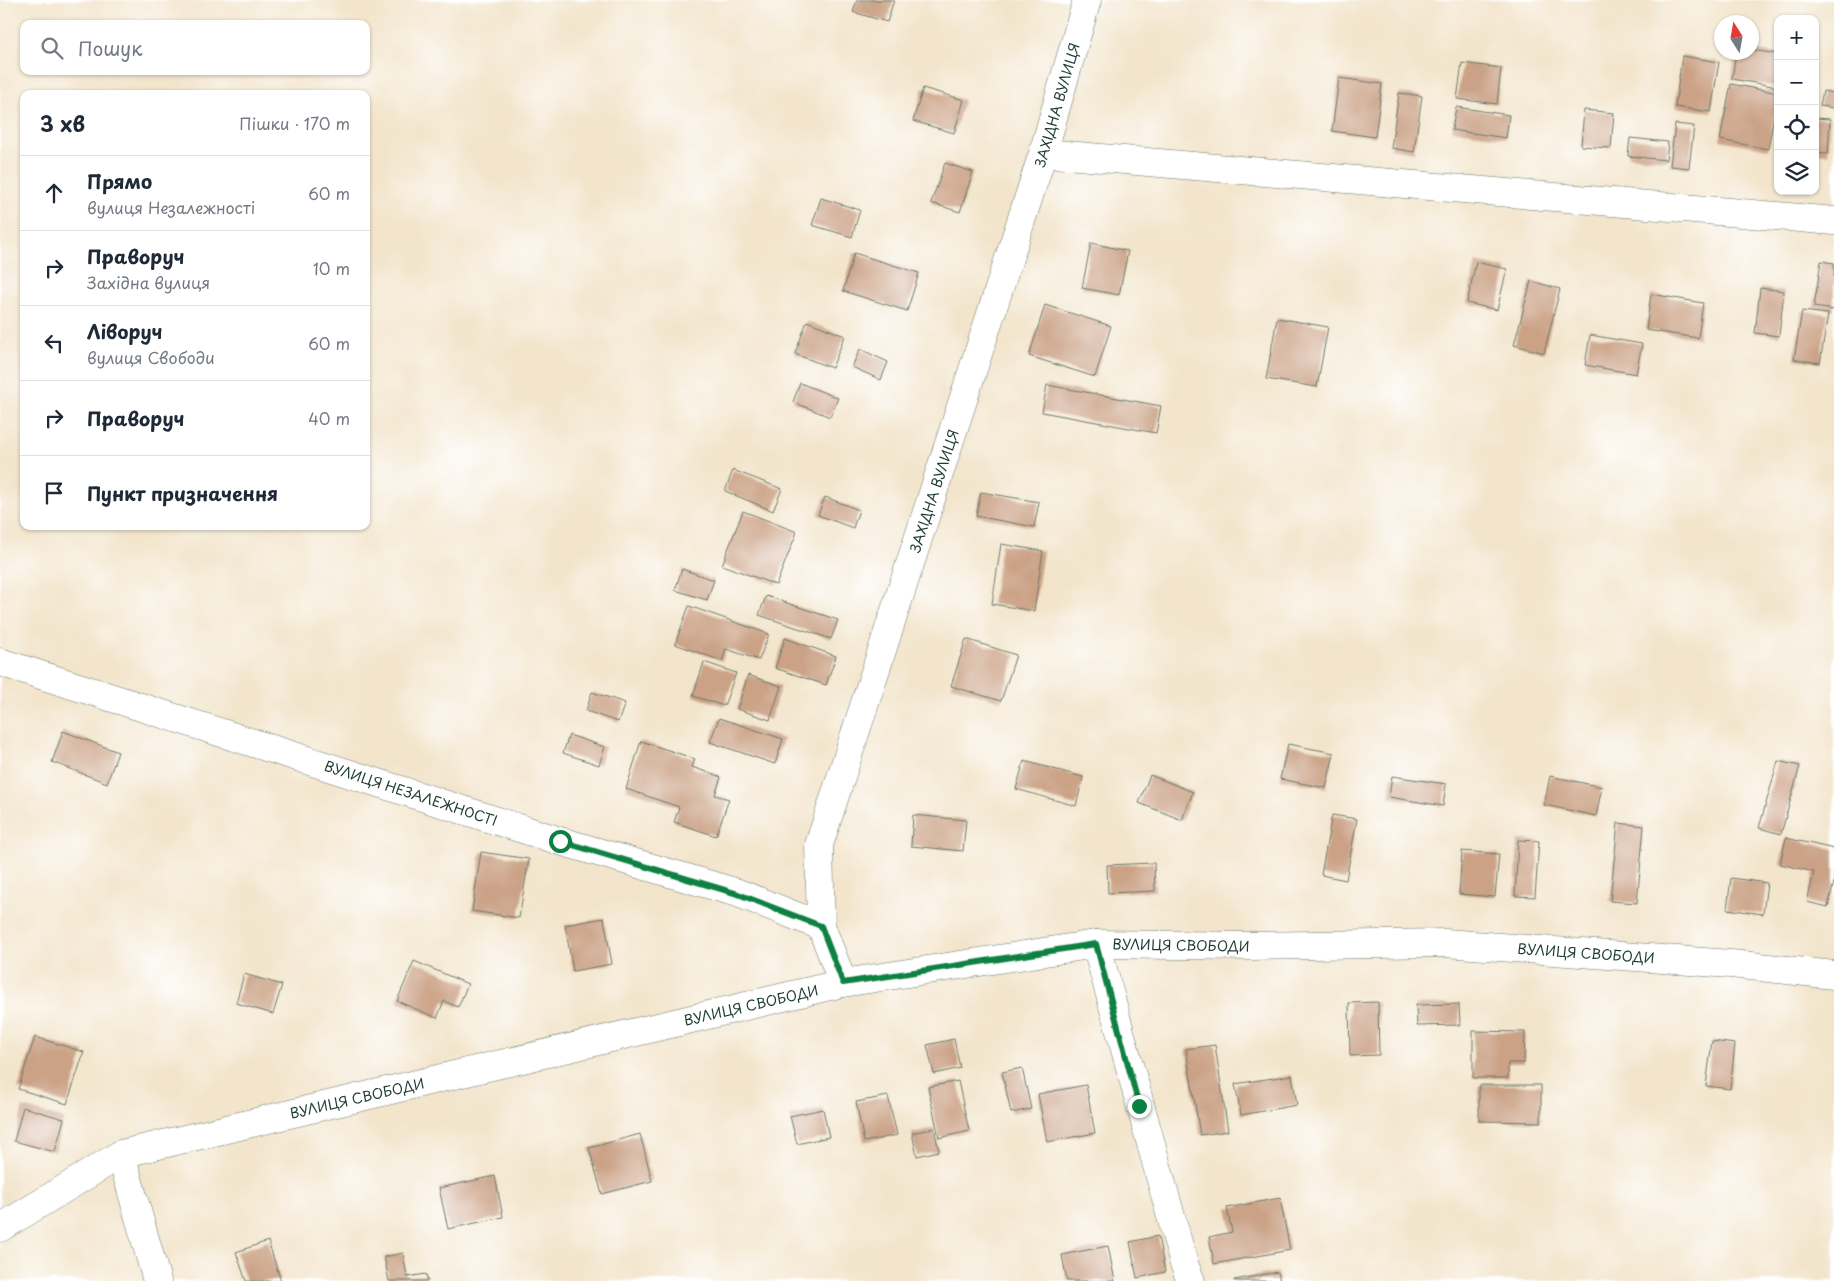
<!DOCTYPE html>
<html lang="uk">
<meta charset="utf-8">
<style>
body{margin:0;font-family:"Playpen Sans",sans-serif;background:#f2f2f3;color:#1f2937}
.controls{position:absolute;right:15px;top:15px;display:grid;overflow:hidden;border-radius:10px;box-shadow:0 1px 4px #0004}
.controls button{width:45px;height:45px;display:grid;place-items:center;padding:0;border:0;border-bottom:1px solid #e0e1e3;background:#fff;color:#1f2937;font:25px sans-serif}
.compass{position:absolute;left:1714px;top:15px;width:45px;height:45px;border-radius:50%;background:#fff;box-shadow:0 1px 4px #0004;rotate:349deg}
.stop{position:absolute;width:15px;height:15px;margin:-11px;border:4px solid #0b8043;border-radius:50%;background:#fff}
.stop.end{background:#0b8043;border-color:#fff;box-shadow:0 1px 5px #0008}
.list{margin:0;padding:0;list-style:none}
h2{display:flex;justify-content:space-between;align-items:center;height:65px;margin:0;padding:0 20px;font-size:21px}
h2 small{font-size:16px;font-weight:400;color:#747a83}
.list li{display:grid;grid-template-columns:32px 1fr auto;gap:15px;align-items:center;box-sizing:border-box;height:75px;padding:0 20px;border-top:1px solid #e0e1e3}
.list b{display:block;font-size:19px;white-space:nowrap}
.list p{margin:0;font-size:16px;white-space:nowrap;color:#747a83}
.list em{font-size:16px;font-style:normal;color:#747a83}
.icon{flex:none;width:28px;height:28px;fill:none;stroke:currentColor;stroke-width:2;stroke-linecap:round;stroke-linejoin:round}
.map{position:relative;flex:none;width:1834px;height:1281px;overflow:hidden}
.search{position:absolute;background:#fff;box-shadow:0 1px 4px #0004;left:20px;top:20px;width:350px;height:55px;display:flex;align-items:center;gap:12px;box-sizing:border-box;padding:0 18px;border-radius:10px;color:#747a83;font-size:19px}
.panel{position:absolute;background:#fff;box-shadow:0 1px 4px #0004;left:20px;top:90px;width:350px;height:440px;border-radius:10px}
.map>svg:first-child{display:block}
.building{fill:#cba286}
.lines{fill:none;stroke-linecap:round;stroke-linejoin:round}
.minor-casing{stroke:#697869;stroke-width:29}
.tertiary-casing{stroke:#697869;stroke-width:29}
.minor{stroke:#fff;stroke-width:28}
.tertiary{stroke:#fff;stroke-width:28}
.route{stroke:#0b8043;stroke-width:6}
.labels{text-anchor:middle;dominant-baseline:central;stroke-width:4.5;stroke-linejoin:round;paint-order:stroke}
.street-label{font-size:14px;fill:#1f3d34;stroke:#fff}
</style>
<div class="map">
<svg width="1834" height="1281" viewBox="0 0 1834 1281">
<rect width="100%" height="100%" fill="#fff"/>
<filter id="ink" filterUnits="userSpaceOnUse"><feTurbulence type="fractalNoise" baseFrequency=".02" numOctaves="2"/><feDisplacementMap in="SourceGraphic" scale="10" xChannelSelector="R" yChannelSelector="G"/><feConvolveMatrix kernelMatrix="1 2 1 2 8 2 1 2 1" color-interpolation-filters="sRGB"/></filter>
<filter id="wash" filterUnits="userSpaceOnUse"><feTurbulence type="fractalNoise" baseFrequency=".0096" numOctaves="4" result="noise"/><feDisplacementMap in="SourceGraphic" scale="20" xChannelSelector="R" yChannelSelector="G"/><feGaussianBlur stdDeviation="1.12" result="paint"/><feColorMatrix in="noise" values="0 0 0 0 0 0 0 0 0 0 0 0 0 0 0 0 0 1.4 0 .05"/><feComposite in="paint" operator="in"/></filter>
<g filter="url(#wash)">
<rect width="100%" height="100%" fill="#f3e5cc"/>
<g id="blocks">
<!-- building -->
<path class="building" d="M857,0H894L887,22L853,12Z
M1752,50L1778,54V87L1732,79L1736,52H1752Z
M1682,56L1719,62L1711,112L1675,107Z
M1462,63L1501,68L1497,104L1457,99Z
M1339,78L1382,84L1375,137L1332,131Z
M1731,84L1778,93L1768,149L1720,140Z
M923,88L964,100L954,133L913,121Z
M1823,91L1834,93V108L1820,106Z
M1399,93L1422,96L1414,152L1391,148Z
M1456,107L1509,115L1506,138L1452,130Z
M1584,110L1614,113L1611,148L1581,146Z
M1815,118L1830,119L1828,154L1815,153Z
M1675,124L1694,126L1689,168L1670,166Z
M1630,138L1668,142L1666,160L1628,156Z
M945,163L973,172L960,212L931,203Z
M821,198L860,210L852,237L812,225Z
M1091,243L1128,251L1119,295L1082,288Z
M854,253L919,273L907,311L843,291Z
M1821,261L1834,263V310L1814,307Z
M1476,262L1507,269L1497,310L1467,303Z
M1531,281L1560,289L1544,353L1514,345Z
M1760,288L1784,291L1779,336L1755,333Z
M1651,294L1703,303L1698,338L1646,330Z
M1045,305L1111,326L1095,377L1029,356Z
M1802,311L1828,314L1820,363L1794,359Z
M1277,318L1328,327L1317,387L1266,379Z
M807,321L845,336L832,368L795,354Z
M1590,335L1642,344L1636,374L1585,365Z
M860,349L888,362L881,380L852,367Z
M800,383L838,398L830,417L793,402Z
M1047,385L1161,406L1156,433L1042,412Z
M733,470L782,489L773,511L725,491Z
M981,492L1039,502L1034,527L976,516Z
M825,497L859,510L853,528L818,515Z
M743,511L797,532L776,585L722,565Z
M1001,544L1043,551L1034,611L992,604Z
M682,569L714,580L707,600L675,590Z
M766,596L838,620L831,639L759,615Z
M689,606L769,634L759,660L726,649L722,661L675,644Z
M785,638L836,656L826,685L775,668Z
M966,639L1016,655L1001,701L951,686Z
M704,662L736,673L724,706L693,696Z
M748,675L781,686L770,720L737,709Z
M592,692L625,703L618,722L586,711Z
M719,718L783,739L775,764L710,742Z
M63,731L118,752L107,783L52,762Z
M569,735L605,747L599,765L563,753Z
M641,741L695,759L692,767L721,777L715,795L729,799L716,836L674,822L679,807L626,789Z
M1288,744L1334,753L1326,788L1280,779Z
M1024,761L1083,777L1076,806L1016,789Z
M1778,761L1800,766L1781,834L1759,828Z
M1150,775L1193,792L1182,820L1139,803Z
M1392,776L1446,784L1443,806L1389,797Z
M1550,776L1602,787L1596,816L1544,805Z
M913,815L966,820L963,851L911,846Z
M1332,815L1357,819L1346,880L1321,875Z
M1618,823L1644,826L1637,903L1610,901Z
M1786,838L1834,849V882L1828,907L1807,902L1814,872L1780,864Z
M1518,840L1539,841L1535,897L1515,896Z
M1462,851L1499,854L1495,897L1459,894Z
M481,852L529,859L519,918L472,911Z
M1154,863L1155,891L1108,893L1107,865Z
M1731,878L1767,883L1763,914L1727,909Z
M604,918L612,964L573,971L565,925Z
M414,961L468,984L458,1007L444,1001L437,1018L397,1001Z
M244,974L282,985L273,1014L236,1003Z
M1378,1002L1379,1055L1350,1056L1349,1003Z
M1459,1004L1460,1025L1417,1026L1416,1005Z
M1473,1031L1525,1032L1524,1063H1508V1078H1473Z
M35,1037L84,1052L67,1104L18,1089Z
M954,1039L960,1068L934,1074L927,1045Z
M1712,1041L1735,1044L1730,1089L1706,1086Z
M1215,1045L1228,1131L1200,1135L1186,1049Z
M1022,1068L1031,1109L1011,1113L1002,1072Z
M1292,1075L1297,1105L1241,1115L1235,1084Z
M958,1081L969,1131L939,1138L928,1087Z
M1086,1085L1095,1133L1047,1142L1038,1094Z
M1479,1085H1541V1122L1479,1121Z
M888,1096L897,1135L864,1142L856,1102Z
M23,1107L64,1119L55,1152L14,1141Z
M823,1109L829,1137L797,1144L790,1116Z
M934,1128L939,1151L917,1156L912,1133Z
M640,1134L652,1181L602,1194L589,1148Z
M495,1176L503,1217L448,1229L439,1188Z
M1280,1198L1290,1250L1214,1264L1209,1237L1232,1232L1227,1208Z
M1158,1236L1165,1272L1137,1278L1130,1242Z
M268,1241L281,1281H246L236,1252Z
M1108,1246L1115,1281H1067L1062,1255Z
M403,1253L407,1277L426,1274L428,1281H389L384,1257Z
M1278,1272L1280,1281H1234V1280Z"/>
</g>
</g>
<g filter="url(#ink)">
<use href="#blocks" fill-opacity="0" stroke="#697869" stroke-width="1"/>
<g class="lines">
<!-- minor casing -->
<g class="minor-casing">
<path id="minor" d="M1043,153L1834,221
M0,662L560,841L738,893L821,926
M1096,944L1184,1264L1191,1281
M843,983L821,926L819,845L1043,153L1087,0
M121,1154L157,1281"/>
</g>
<!-- tertiary casing -->
<g class="tertiary-casing">
<path id="tertiary" d="M0,1228L121,1154L843,983L1096,944L1251,946L1445,943L1731,964L1834,975"/>
</g>
<!-- minor -->
<use href="#minor" class="minor"/>
<!-- tertiary -->
<use href="#tertiary" class="tertiary"/>
</g>
</g>
<g class="lines" filter="url(#ink)">
<!-- route -->
<path class="route" d="M560,841L738,894L821,926L843,983L1096,944L1139,1106"/>
</g>
<g class="labels">
<!-- street labels -->
<g class="street-label">
<text transform="translate(1057 105) rotate(-74)">ЗАХІДНА ВУЛИЦЯ</text>
<text transform="translate(934 491) rotate(-72)">ЗАХІДНА ВУЛИЦЯ</text>
<text transform="translate(411 793) rotate(18)">ВУЛИЦЯ НЕЗАЛЕЖНОСТІ</text>
<text transform="translate(1181 945) rotate(1)">ВУЛИЦЯ СВОБОДИ</text>
<text transform="translate(1586 953) rotate(4)">ВУЛИЦЯ СВОБОДИ</text>
<text transform="translate(751 1005) rotate(-13)">ВУЛИЦЯ СВОБОДИ</text>
<text transform="translate(357 1098) rotate(-13)">ВУЛИЦЯ СВОБОДИ</text>
</g>
</g>
</svg>
<div class="controls">
<button>+</button>
<button>−</button>
<button><svg class="icon" aria-label="locate" viewBox="0 0 24 24"><circle cx="12" cy="12" r="6"/><path d="M12 2v4M12 18v4M2 12h4M18 12h4"/></svg></button>
<button><svg class="icon" aria-label="layers" viewBox="0 0 24 24"><path d="M12 4l9 5-9 5-9-5zM3 14l9 5 9-5"/></svg></button>
</div>
<svg class="compass" viewBox="-18 -18 36 36"><path d="M0-13l5 13h-10z" fill="#e53935"/><path d="M0 13l5-13h-10z" fill="#747a83"/></svg>
<div class="stop" style="left:560px;top:841px"></div>
<div class="stop end" style="left:1139px;top:1106px"></div>
<div class="search"><svg class="icon" aria-label="search" viewBox="0 0 24 24"><circle cx="10" cy="10" r="6"/><path d="M15 15l6 6"/></svg>Пошук</div>
<section class="panel">
<h2>3 хв<small>Пішки · 170 m</small></h2>
<ul class="list">
<li><svg class="icon" aria-label="ahead" viewBox="0 0 24 24"><path d="M12 20V5M6 11l6-6 6 6"/></svg><div><b>Прямо</b><p>вулиця Незалежності</p></div><em>60 m</em></li>
<li><svg class="icon" aria-label="right" viewBox="0 0 24 24"><path d="M7 20v-9h11M14 6l5 5-5 5"/></svg><div><b>Праворуч</b><p>Західна вулиця</p></div><em>10 m</em></li>
<li><svg class="icon" aria-label="left" viewBox="0 0 24 24"><path d="M17 20v-9H6M10 6l-5 5 5 5"/></svg><div><b>Ліворуч</b><p>вулиця Свободи</p></div><em>60 m</em></li>
<li><svg class="icon" aria-label="right" viewBox="0 0 24 24"><path d="M7 20v-9h11M14 6l5 5-5 5"/></svg><div><b>Праворуч</b></div><em>40 m</em></li>
<li><svg class="icon" aria-label="arrive" viewBox="0 0 24 24"><path d="M6 21V4h12l-3 4 3 4H6"/></svg><div><b>Пункт призначення</b></div></li>
</ul>
</section>
</div>
